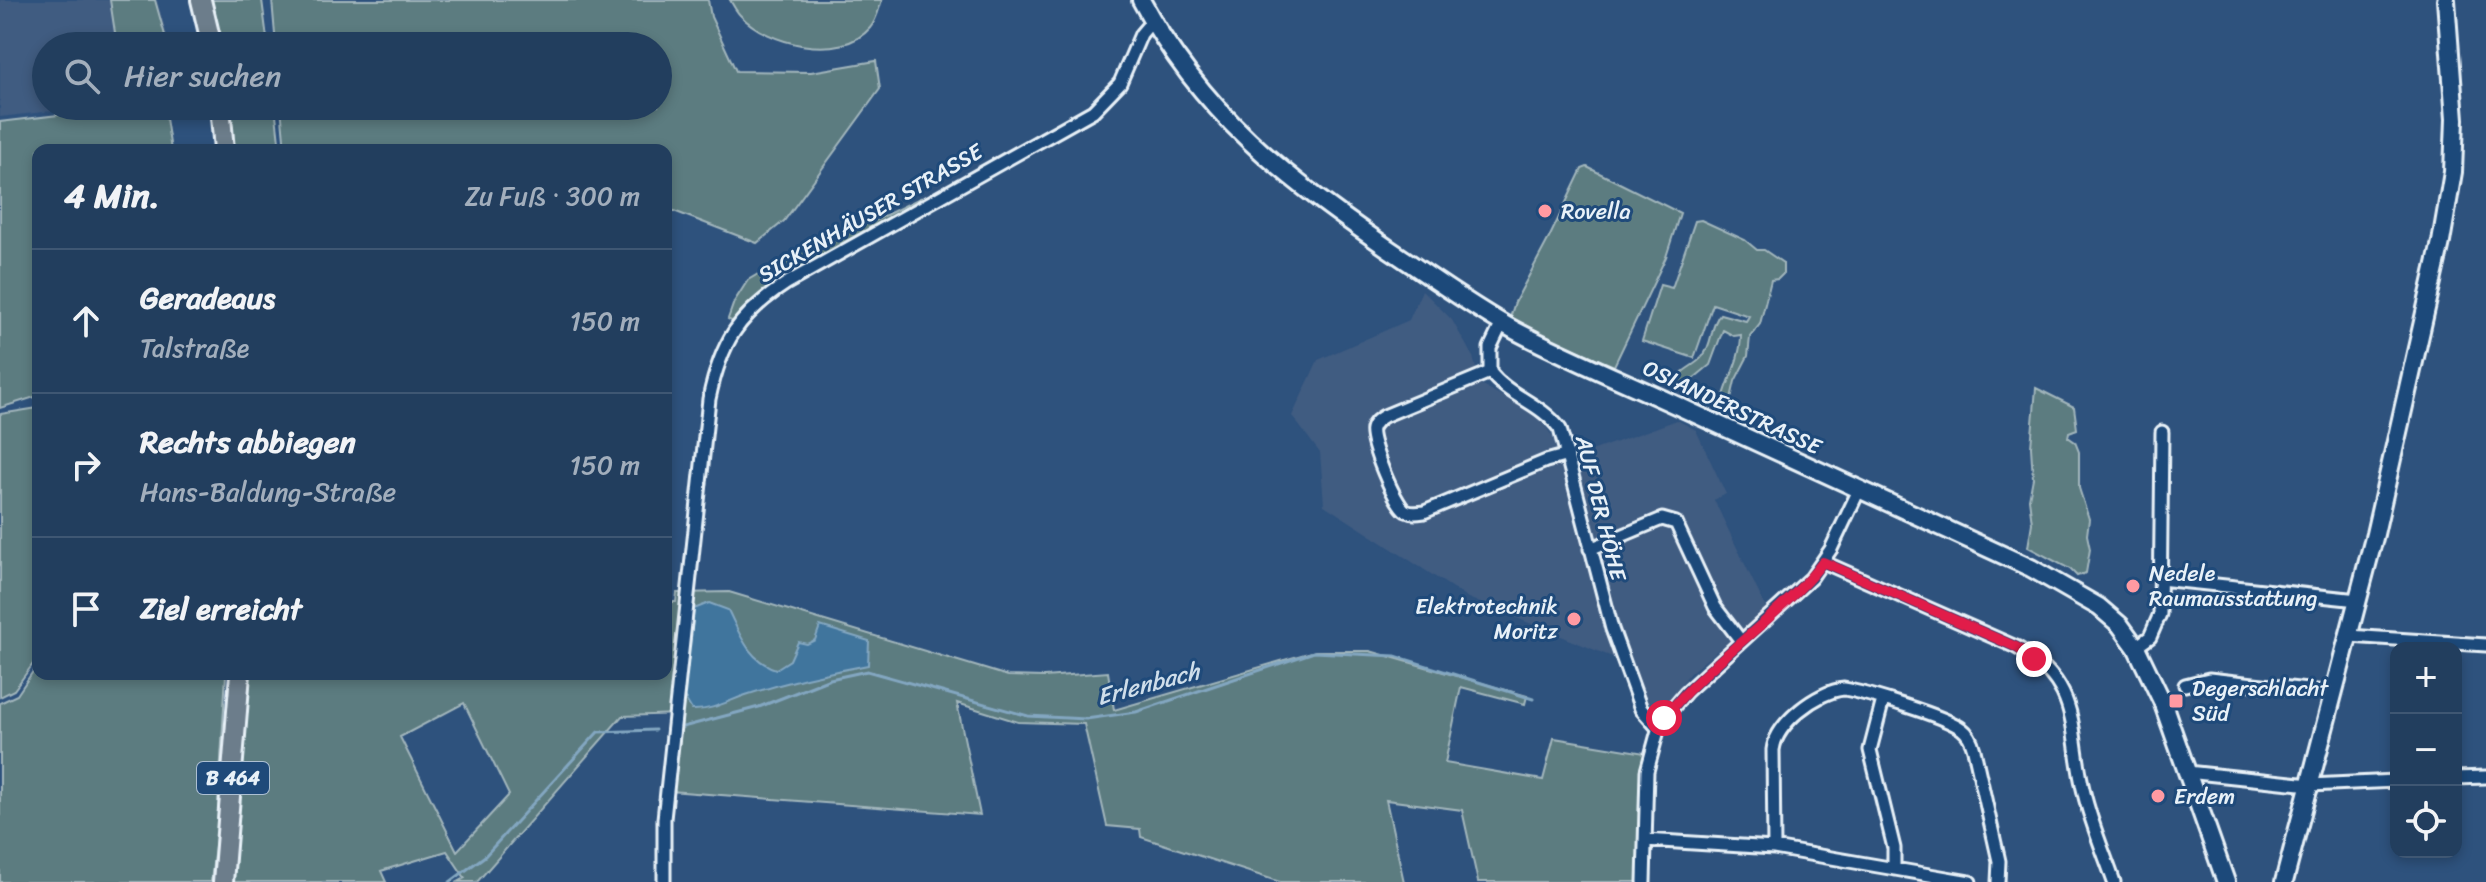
<!DOCTYPE html>
<html lang="de">
<meta charset="utf-8">
<style>
body{margin:0;font-family:Sriracha,sans-serif;background:#2e4967;color:#f1f3f6}
.controls{position:absolute;right:24px;bottom:24px;display:grid;overflow:hidden;border-radius:16px;box-shadow:0 4px 12px #0003}
.controls button{width:72px;height:72px;display:grid;place-items:center;padding:0;border:0;border-bottom:2px solid #3f5773;background:#223e5e;color:#f1f3f6;font:40px sans-serif}
.stop{position:absolute;width:24px;height:24px;margin:-18px;border:6px solid #e11d48;border-radius:50%;background:#fff}
.stop.end{background:#e11d48;border-color:#fff;box-shadow:0 2px 8px #0008}
.list{margin:0;padding:0;list-style:none}
h2{display:flex;justify-content:space-between;align-items:center;height:104px;margin:0;padding:0 32px;font-size:34px}
h2 small{font-size:26px;font-weight:400;color:#a2aebc}
.list li{display:grid;grid-template-columns:52px 1fr auto;gap:24px;align-items:center;box-sizing:border-box;height:144px;padding:0 32px;border-top:2px solid #3f5773}
.list b{display:block;font-size:30px;white-space:nowrap}
.list p{margin:0;font-size:26px;white-space:nowrap;color:#a2aebc}
.list em{font-size:26px;font-style:normal;color:#a2aebc}
.icon{flex:none;width:44px;height:44px;fill:none;stroke:currentColor;stroke-width:2;stroke-linecap:round;stroke-linejoin:round}
.map{position:relative;flex:none;width:2486px;height:882px;overflow:hidden}
.search{position:absolute;background:#223e5e;box-shadow:0 4px 12px #0003;left:32px;top:32px;width:640px;height:88px;display:flex;align-items:center;gap:20px;box-sizing:border-box;padding:0 28px;border-radius:44px;color:#a2aebc;font-size:30px}
.panel{position:absolute;background:#223e5e;box-shadow:0 4px 12px #0003;left:32px;top:144px;width:640px;height:536px;border-radius:16px}
.map>svg:first-child{display:block}
.built{fill:#3f5b81}
.green{fill:#5c7b80;stroke:#a2b6bc;stroke-width:2;fill-rule:evenodd}
.water{fill:#40759d;stroke:#83a7c1;stroke-width:2}
.lines{fill:none;stroke-linecap:round;stroke-linejoin:round}
.stream{stroke:#83a7c1;stroke-width:3}
.street-casing{stroke:#e8f1f8;stroke-width:17}
.secondary-casing{stroke:#e8f1f8;stroke-width:22}
.primary-casing{stroke:#e8f1f8;stroke-width:24}
.street{stroke:#1f4a7a;stroke-width:11}
.secondary{stroke:#1f4a7a;stroke-width:16}
.primary{stroke:#6c7d8b;stroke-width:18}
.route{stroke:#e11d48;stroke-width:10}
.poi-dot{fill:#ff9aa2;stroke:#1f4a7a;stroke-width:3}
.labels{text-anchor:middle;dominant-baseline:central;stroke-width:6;stroke-linejoin:round;paint-order:stroke}
.shield{fill:#1f4a7a;stroke:#acbfd2;stroke-width:2}
.shield-label{font-size:20px;font-weight:bold;fill:#e8f1f8}
.poi-label{font-size:22px;fill:#e8f1f8;stroke:#1f4a7a;text-anchor:start}
.street-label{font-size:22px;fill:#e8f1f8;stroke:#1f4a7a}
.water-label{font-size:24px;font-style:italic;fill:#cfdeea;stroke:#1f4a7a}
</style>
<div class="map">
<svg width="2486" height="882" viewBox="0 0 2486 882">
<rect width="100%" height="100%" fill="#2e527d"/>
<filter id="ink" filterUnits="userSpaceOnUse"><feTurbulence type="fractalNoise" baseFrequency=".0125" numOctaves="2"/><feDisplacementMap in="SourceGraphic" scale="16" xChannelSelector="R" yChannelSelector="G"/><feConvolveMatrix kernelMatrix="1 2 1 2 8 2 1 2 1" color-interpolation-filters="sRGB"/></filter>
<g filter="url(#ink)">
<!-- built -->
<path class="built" d="M0,0H157L170,46H46V106H96L0,117Z
M1422,290L1452,320L1473,357L1480,384L1537,415L1553,437L1561,462L1677,420L1696,430L1726,494L1714,500L1767,610L1690,673L1658,714L1646,712L1617,659L1468,598L1324,505L1320,453L1292,416L1318,360L1409,320Z"/>
<!-- green -->
<path class="green" d="M110,0H155L168,46H117Z
M207,0H262L268,46H217Z
M272,0H708L711,17L736,71L811,72L876,61L880,89L784,221L757,243L666,208V150H285L281,106H658V46H276Z
M730,0H882C879,9 876,22 870,28C841,62 767,45 740,15C736,11 733,5 730,0Z
M134,106H164L171,150H38V396L0,408V122Z
M226,106H275L280,150H231Z
M1587,167L1680,213L1666,257L1614,366L1515,323L1510,318L1515,302L1549,238L1582,169Z
M944,194L787,282L737,324L728,319L734,302L748,280L803,248L874,221L920,198Z
M1701,220L1745,240L1757,250H1764L1783,263V274L1778,279L1771,280L1760,324L1750,337L1748,356L1735,381L1730,403L1732,407L1725,414L1720,411C1724,385 1741,362 1741,335L1734,336L1723,330L1710,365L1682,388L1674,387C1677,369 1694,368 1703,356C1713,343 1710,326 1720,314L1746,321L1749,316L1713,304L1694,358L1642,341L1660,285L1672,288L1695,221Z
M2036,388L2074,407L2077,429L2069,432L2068,437L2075,442L2079,452V488L2089,519L2087,535L2090,549L2086,573L2077,576L2070,569L2028,547L2032,523L2029,499L2033,478L2031,447Z
M38,408V657L14,690L0,697V414Z
M729,592L1008,676L1044,677L1108,672L1114,710L1315,651H1370L1527,696L1525,704L1461,687L1445,763L1543,780L1554,738L1645,753L1641,784L1640,882H1478L1462,810L1386,800L1404,882H1280L1141,837L1140,829L1107,826L1084,724L1018,722L957,703L980,815L670,791L680,714L622,716L477,882H458L465,878L447,851L381,871L386,882H230L249,674H666V602H676L677,593ZM464,703L509,795L457,851L400,737Z
M38,664V674H226L217,827L211,882H0V703L17,695Z"/>
<!-- water -->
<path class="water" d="M709,603L728,610C740,634 748,660 776,669L790,660L798,642L807,644L815,640L820,626L869,641L868,665C829,672 790,681 752,693C731,699 714,711 692,710L684,697L694,609Z"/>
<g class="lines">
<!-- stream -->
<path class="stream" d="M679,728L759,707L830,679L867,671L1028,716L1086,719L1136,712L1314,652L1395,656L1533,699
M450,882L485,856L598,732L655,730"/>
<!-- street casing -->
<g class="street-casing">
<path id="street" d="M1502,323L1490,348V372C1508,396 1541,403 1560,429L1612,629L1641,709L1658,728
M1490,372L1384,416C1379,419 1374,422 1372,429C1369,441 1395,505 1406,511C1412,514 1418,513 1424,512L1546,461L1568,455
M1590,549L1662,519L1676,523L1715,607L1741,641
M1823,562L2016,647C2084,685 2068,731 2084,793C2091,823 2104,853 2114,882
M2160,579L2358,600
M2349,636L2486,645
M2136,647L2150,637L2160,614L2162,432
M2185,685L2209,679L2334,693
M1883,700L1870,750L1894,848V869
M2187,772L2310,785L2396,781
M2456,778L2486,777
M1645,840L1774,848L1970,882
M1774,848L1773,750C1776,723 1818,691 1844,689C1867,693 1945,716 1962,729C1969,734 1972,742 1974,750L1999,861L1998,882
M664,882V819L709,399C721,342 738,315 787,283L1093,111L1120,83L1141,34L1152,21
M1644,882L1647,771L1660,723L1686,692L1811,578L1831,549L1859,490"/>
</g>
<!-- secondary casing -->
<g class="secondary-casing">
<path id="secondary" d="M1141,0C1202,114 1285,177 1389,249C1431,277 1472,307 1516,331C1573,361 1633,385 1691,412C1804,464 1918,516 2031,568L2099,607L2120,625L2136,647L2162,701L2226,882
M2284,882L2375,534L2441,242L2453,172L2455,119L2446,0"/>
</g>
<!-- primary casing -->
<g class="primary-casing">
<path id="primary" d="M201,0L212,46
M220,106L224,150
M223,882L240,674"/>
</g>
<!-- street -->
<use href="#street" class="street"/>
<!-- secondary -->
<use href="#secondary" class="secondary"/>
<!-- primary -->
<use href="#primary" class="primary"/>
</g>
</g>
<g class="lines" filter="url(#ink)">
<!-- route -->
<path class="route" d="M1664,718C1710,659 1777,621 1823,562L2016,647L2034,659"/>
</g>
<!-- markers -->
<g class="poi-dot">
<circle cx="1545" cy="211" r="8"/>
<circle cx="2133" cy="586" r="8"/>
<circle cx="1574" cy="619" r="8"/>
<rect x="2168" y="693" width="16" height="16" rx="4"/>
<circle cx="2158" cy="796" r="8"/>
</g>
<g class="labels">
<!-- shield labels -->
<rect class="shield" x="197" y="762" width="72" height="32" rx="6"/>
<g class="shield-label">
<text x="233" y="778">B 464</text>
</g>
<!-- poi labels -->
<g class="poi-label">
<text x="1561" y="211">Rovella</text>
<text x="2149" y="573">Nedele<tspan x="2149" dy="25">Raumausstattung</tspan></text>
<text x="1558" y="606" text-anchor="end">Elektrotechnik<tspan x="1558" dy="25">Moritz</tspan></text>
<text x="2192" y="688">Degerschlacht<tspan x="2192" dy="25">Süd</tspan></text>
<text x="2174" y="796">Erdem</text>
</g>
<!-- street labels -->
<g class="street-label">
<text transform="translate(870 213) rotate(-30)">SICKENHÄUSER STRASSE</text>
<text transform="translate(1732 407) rotate(25)">OSIANDERSTRASSE</text>
<text transform="translate(1601 508) rotate(76)">AUF DER HÖHE</text>
</g>
<!-- water labels -->
<g class="water-label">
<text transform="translate(1148 684) rotate(-15)">Erlenbach</text>
</g>
</g>
</svg>
<div class="controls">
<button>+</button>
<button>−</button>
<button><svg class="icon" aria-label="locate" viewBox="0 0 24 24"><circle cx="12" cy="12" r="6"/><path d="M12 2v4M12 18v4M2 12h4M18 12h4"/></svg></button>
</div>
<div class="stop" style="left:1664px;top:718px"></div>
<div class="stop end" style="left:2034px;top:659px"></div>
<div class="search"><svg class="icon" aria-label="search" viewBox="0 0 24 24"><circle cx="10" cy="10" r="6"/><path d="M15 15l6 6"/></svg>Hier suchen</div>
<section class="panel">
<h2>4 Min.<small>Zu Fuß · 300 m</small></h2>
<ul class="list">
<li><svg class="icon" aria-label="ahead" viewBox="0 0 24 24"><path d="M12 20V5M6 11l6-6 6 6"/></svg><div><b>Geradeaus</b><p>Talstraße</p></div><em>150 m</em></li>
<li><svg class="icon" aria-label="right" viewBox="0 0 24 24"><path d="M7 20v-9h11M14 6l5 5-5 5"/></svg><div><b>Rechts abbiegen</b><p>Hans-Baldung-Straße</p></div><em>150 m</em></li>
<li><svg class="icon" aria-label="arrive" viewBox="0 0 24 24"><path d="M6 21V4h12l-3 4 3 4H6"/></svg><div><b>Ziel erreicht</b></div></li>
</ul>
</section>
</div>
